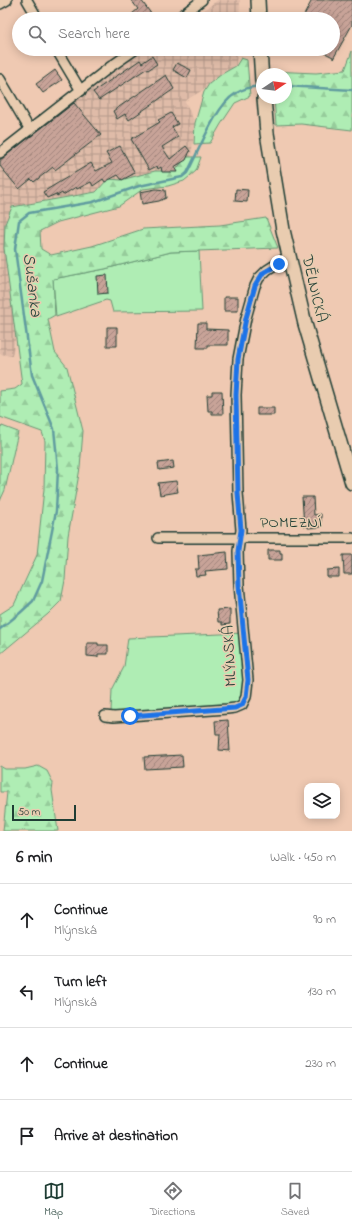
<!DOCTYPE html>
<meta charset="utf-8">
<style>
body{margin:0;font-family:"Indie Flower",sans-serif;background:#f2f2f2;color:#202124}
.controls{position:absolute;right:12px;bottom:12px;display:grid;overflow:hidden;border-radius:8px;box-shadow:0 2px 10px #0003}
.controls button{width:36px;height:36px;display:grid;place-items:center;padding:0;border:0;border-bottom:1px solid #e0e0e0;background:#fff;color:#202124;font:20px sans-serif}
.compass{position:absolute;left:256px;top:68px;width:36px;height:36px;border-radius:50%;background:#fff;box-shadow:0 2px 10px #0003;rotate:77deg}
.scale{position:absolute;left:12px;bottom:10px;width:64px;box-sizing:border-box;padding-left:4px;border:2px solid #1f3d34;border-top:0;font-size:11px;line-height:14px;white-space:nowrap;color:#1f3d34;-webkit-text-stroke:3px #e9ccb0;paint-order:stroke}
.stop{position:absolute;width:12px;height:12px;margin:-9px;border:3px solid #1a73e8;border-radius:50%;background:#fff}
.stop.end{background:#1a73e8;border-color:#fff;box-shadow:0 1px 4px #0008}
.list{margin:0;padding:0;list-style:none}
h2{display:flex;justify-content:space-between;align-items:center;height:52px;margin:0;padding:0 16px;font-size:17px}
h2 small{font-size:13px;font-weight:400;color:#757577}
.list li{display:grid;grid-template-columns:26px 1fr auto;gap:12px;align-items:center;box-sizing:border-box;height:72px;padding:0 16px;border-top:1px solid #e0e0e0}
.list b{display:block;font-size:15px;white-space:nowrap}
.list p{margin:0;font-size:13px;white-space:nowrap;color:#757577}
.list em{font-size:13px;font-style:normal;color:#757577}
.icon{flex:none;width:22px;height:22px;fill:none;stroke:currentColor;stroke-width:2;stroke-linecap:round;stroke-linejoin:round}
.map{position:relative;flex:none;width:352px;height:831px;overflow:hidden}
.search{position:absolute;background:#fff;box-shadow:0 2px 10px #0003;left:12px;right:12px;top:12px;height:44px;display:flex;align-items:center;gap:10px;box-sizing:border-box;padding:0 14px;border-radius:22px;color:#757577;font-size:15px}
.sheet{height:340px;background:#fff}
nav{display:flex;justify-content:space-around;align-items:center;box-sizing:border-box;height:56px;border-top:1px solid #e0e0e0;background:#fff;font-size:11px;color:#757577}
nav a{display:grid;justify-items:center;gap:2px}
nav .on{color:#1f3d34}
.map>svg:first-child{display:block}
.industrial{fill:url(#industrial-grid)}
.grass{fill:#afedb4;stroke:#679574}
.forest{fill:url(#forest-firs);stroke:#679574}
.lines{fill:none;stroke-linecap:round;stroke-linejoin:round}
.stream{stroke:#609c9f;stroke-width:2.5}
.building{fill:url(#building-hatch);stroke:#1f3d34}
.minor-casing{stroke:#1f3d34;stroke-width:12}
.secondary-casing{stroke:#1f3d34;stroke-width:16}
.minor{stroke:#e9ccb0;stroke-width:9}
.secondary{stroke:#e9ccb0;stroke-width:13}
.route{stroke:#1a73e8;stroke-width:5}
.labels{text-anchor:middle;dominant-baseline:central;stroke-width:3;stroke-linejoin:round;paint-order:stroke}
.street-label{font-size:16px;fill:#1f3d34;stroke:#e9ccb0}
.water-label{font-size:17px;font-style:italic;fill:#24453d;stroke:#e9ccb0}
</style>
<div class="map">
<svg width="352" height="831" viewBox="0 0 352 831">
<defs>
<pattern id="industrial-grid" width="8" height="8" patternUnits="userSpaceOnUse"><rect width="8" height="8" fill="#dfbba8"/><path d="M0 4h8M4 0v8" fill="none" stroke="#b4998a"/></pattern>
<pattern id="forest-firs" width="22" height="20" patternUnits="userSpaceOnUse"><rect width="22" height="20" fill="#afedb4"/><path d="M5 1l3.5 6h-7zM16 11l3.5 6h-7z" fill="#96cc9b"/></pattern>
<pattern id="building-hatch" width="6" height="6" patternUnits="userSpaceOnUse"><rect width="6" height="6" fill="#c8a398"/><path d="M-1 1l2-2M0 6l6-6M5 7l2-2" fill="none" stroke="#a2867d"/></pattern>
</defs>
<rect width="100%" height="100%" fill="#efc9b2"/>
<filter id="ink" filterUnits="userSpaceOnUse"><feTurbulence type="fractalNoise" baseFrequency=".025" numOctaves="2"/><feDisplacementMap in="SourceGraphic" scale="8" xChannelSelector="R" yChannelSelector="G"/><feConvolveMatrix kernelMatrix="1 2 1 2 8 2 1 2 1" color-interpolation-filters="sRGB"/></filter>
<g filter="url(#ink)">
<!-- industrial -->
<path class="industrial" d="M218,0H240L239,19H192Z
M151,49H237L236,66L222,74L209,84L206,88L185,101L195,123L191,159L175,171L121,180L108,179L96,192L12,207L7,274L16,334L12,356L0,354V158L132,56Z"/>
<!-- grass -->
<path class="grass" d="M199,251L202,311L113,312L110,301L106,300L56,317L53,279L105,269L171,252Z
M244,633L248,680L242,705L118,717L111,711L112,690L124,667L128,638Z"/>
<!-- forest -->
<path class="forest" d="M352,51V130L301,124L276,125L274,98H286V74H272L271,71L316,73L345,70Z
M241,58L247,60L250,96L235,103L221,124L210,143L194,144L195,123L204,92L209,84L222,74L236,66Z
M186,157H201L196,171L184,181L168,186L143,189L119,206L58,222L40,231L41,249L51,255L92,246L143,229L220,225L266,218L278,248L171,252L105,269L53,279L55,315L48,319L55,352L67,367L83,431L80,468L68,536L65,580L61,601L48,614L0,654V614L14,605L37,555L44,489L45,441L42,432L0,417V391L15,389L22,384L4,248L5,224L12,207L96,192L108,179L121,180L155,171H175Z
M2,426L18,432L5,490L0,501V428Z
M0,766L5,769H25L38,766L47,771L53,783L52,790L58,831H3L7,792H0Z"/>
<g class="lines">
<!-- stream -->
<path class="stream" d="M286,86L352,90
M0,629L20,613L33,601L42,581L56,511L58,469L54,429L32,375L15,249L19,221L29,213L93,202L139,186L182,177L187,173C198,153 216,105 235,94C243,88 252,87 261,86"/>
</g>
<!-- building -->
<path class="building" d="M131,0H141L152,15L146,19H136L132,14L138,9Z
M312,0H352V25L333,59V57L317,49H333V19H302Z
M152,56L157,64L148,70L146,69L99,100L93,92L140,60L142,63Z
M177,63L191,70L187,78L173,70Z
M55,70L62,80L43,93L36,84Z
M166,75L174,89L129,120L125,114L117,119L113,111Z
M74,103L101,135L55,170L53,167L34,182L31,179L19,189L0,166V160Z
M171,113L178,124L172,127L178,137L162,147L170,159L186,146L190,151L186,160L174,167L177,172H162L161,167L158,169L157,166L149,170L131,139L160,122L158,120Z
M120,146L135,173L122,180L118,175L105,182L103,179L93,186L91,182L77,189L76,187L63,195L62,193L57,196L56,194L47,198L43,192L91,163L96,171L112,163L106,153Z
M156,189L165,190L166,198L159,201L142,204L140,192Z
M236,189L248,190L247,202L235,201Z
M107,275L108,293L98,294L97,276Z
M224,297H238V311H224Z
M198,323H206V329L228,330V345H208V348H197Z
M107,327H117V346H107Z
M212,391H222L223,414H212V411H208L207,395H212Z
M257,408H274V415H257Z
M173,461L174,468L159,470L158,463Z
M176,481L178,492L160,495L158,483Z
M302,497H313L314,515L321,514V527L308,528V526H304Z
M268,550H280V553H282V560H268Z
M227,552L228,569L205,571L206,575L196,576L195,569H199L198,555Z
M343,555H352V574H344Z
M339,569V577H327V570Z
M230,609V624L222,625V622H218L217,610Z
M87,643H98V645H108V654H98V657L87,656Z
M228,720L230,751L219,750L220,734H216L215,721Z
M182,755L183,767L145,769L144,757Z"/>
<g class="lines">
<!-- minor casing -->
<g class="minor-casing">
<path id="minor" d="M27,0L38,19
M0,4L7,0
M177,19L202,0
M56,49L81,91
M0,79L30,130
M0,153L110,67L136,49
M158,538H352
M105,716L114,717L227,709L235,708L242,705L246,697L248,680L239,585L238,551L241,530L238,493L236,395L238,359L246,318L255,286L259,278L267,270L289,256"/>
</g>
<!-- secondary casing -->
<g class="secondary-casing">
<path id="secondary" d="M258,0L259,19
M260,49L262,81
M264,98L267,133L283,230L305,324L352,483"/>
</g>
<!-- minor -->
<use href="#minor" class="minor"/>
<!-- secondary -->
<use href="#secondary" class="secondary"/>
</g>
</g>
<g class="lines" filter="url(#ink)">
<!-- route -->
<path class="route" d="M130,716L235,708L242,705L246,697L248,680L239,585L238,551L241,530L238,493L236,395L238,359L246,318L255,286L263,273L279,264"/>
</g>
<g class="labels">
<!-- street labels -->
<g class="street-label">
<text transform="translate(314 289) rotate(77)">DĚLNICKÁ</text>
<text x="291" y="523">POMEZNÍ</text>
<text transform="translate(230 656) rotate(-93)">MLÝNSKÁ</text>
</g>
<!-- water labels -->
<g class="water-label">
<text transform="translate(32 285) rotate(83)">Sušanka</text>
</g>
</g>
</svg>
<div class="controls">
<button><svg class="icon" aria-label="layers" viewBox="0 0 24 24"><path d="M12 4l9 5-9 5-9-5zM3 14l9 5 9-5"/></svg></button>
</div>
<svg class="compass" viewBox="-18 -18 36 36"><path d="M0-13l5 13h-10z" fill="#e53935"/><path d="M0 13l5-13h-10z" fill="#757577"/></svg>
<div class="scale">50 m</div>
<div class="stop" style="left:130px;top:716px"></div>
<div class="stop end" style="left:279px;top:264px"></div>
<div class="search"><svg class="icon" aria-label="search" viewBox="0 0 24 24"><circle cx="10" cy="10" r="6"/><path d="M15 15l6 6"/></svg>Search here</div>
</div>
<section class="sheet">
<h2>6 min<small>Walk · 450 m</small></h2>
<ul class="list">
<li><svg class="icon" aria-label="ahead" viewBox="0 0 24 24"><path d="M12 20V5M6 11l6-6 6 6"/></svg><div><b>Continue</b><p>Mlýnská</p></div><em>90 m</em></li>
<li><svg class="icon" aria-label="left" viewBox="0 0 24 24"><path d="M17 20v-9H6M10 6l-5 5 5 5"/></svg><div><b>Turn left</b><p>Mlýnská</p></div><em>130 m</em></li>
<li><svg class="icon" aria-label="ahead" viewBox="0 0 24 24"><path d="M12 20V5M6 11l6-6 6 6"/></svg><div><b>Continue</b></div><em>230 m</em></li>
<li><svg class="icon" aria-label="arrive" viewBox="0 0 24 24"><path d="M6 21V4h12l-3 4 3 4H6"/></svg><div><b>Arrive at destination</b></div></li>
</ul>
</section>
<nav>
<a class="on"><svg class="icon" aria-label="map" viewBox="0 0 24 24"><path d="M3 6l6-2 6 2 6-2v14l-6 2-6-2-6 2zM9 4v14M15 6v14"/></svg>Map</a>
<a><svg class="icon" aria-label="directions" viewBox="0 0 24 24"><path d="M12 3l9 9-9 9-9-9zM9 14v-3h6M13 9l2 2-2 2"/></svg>Directions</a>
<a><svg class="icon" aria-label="saved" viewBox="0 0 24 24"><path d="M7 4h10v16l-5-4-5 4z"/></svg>Saved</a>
</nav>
